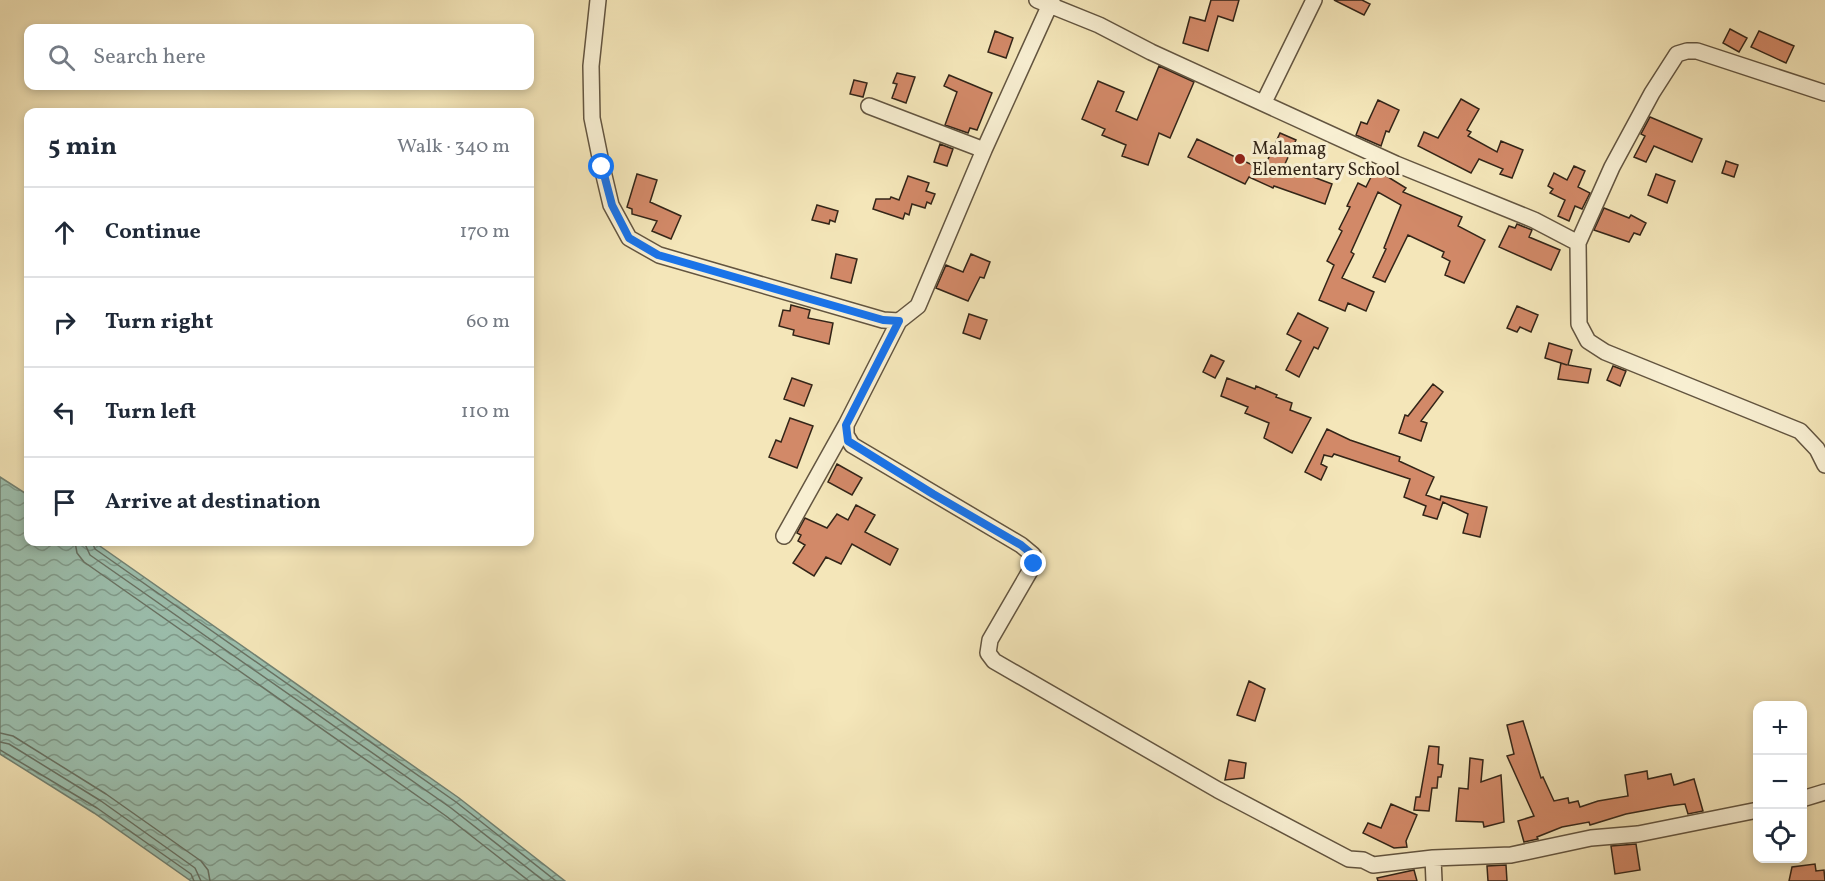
<!DOCTYPE html>
<meta charset="utf-8">
<style>
body{margin:0;font-family:Vollkorn,serif;background:#f6f6f7;color:#1f2937}
.controls{position:absolute;right:18px;bottom:18px;display:grid;overflow:hidden;border-radius:12px;box-shadow:0 3px 9px #0003}
.controls button{width:54px;height:54px;display:grid;place-items:center;padding:0;border:0;border-bottom:2px solid #e0e1e3;background:#fff;color:#1f2937;font:30px sans-serif}
.stop{position:absolute;width:18px;height:18px;margin:-14px;border:4px solid #1a73e8;border-radius:50%;background:#fff}
.stop.end{background:#1a73e8;border-color:#fff;box-shadow:0 2px 6px #0008}
.list{margin:0;padding:0;list-style:none}
h2{display:flex;justify-content:space-between;align-items:center;height:78px;margin:0;padding:0 24px;font-size:26px}
h2 small{font-size:20px;font-weight:400;color:#747a83}
.list li{display:grid;grid-template-columns:39px 1fr auto;gap:18px;align-items:center;box-sizing:border-box;height:90px;padding:0 24px;border-top:2px solid #e0e1e3}
.list b{display:block;font-size:22px;white-space:nowrap}
.list em{font-size:20px;font-style:normal;color:#747a83}
.icon{flex:none;width:33px;height:33px;fill:none;stroke:currentColor;stroke-width:2;stroke-linecap:round;stroke-linejoin:round}
.map{position:relative;flex:none;width:1825px;height:881px;overflow:hidden}
.search{position:absolute;background:#fff;box-shadow:0 3px 9px #0003;left:24px;top:24px;width:510px;height:66px;display:flex;align-items:center;gap:15px;box-sizing:border-box;padding:0 21px;border-radius:12px;color:#747a83;font-size:22px}
.panel{position:absolute;background:#fff;box-shadow:0 3px 9px #0003;left:24px;top:108px;width:510px;height:438px;border-radius:12px}
.map>svg:first-child{display:block}
.water{fill:url(#water-waves);stroke:#728273;stroke-width:1.5}
.lines{fill:none;stroke-linecap:round;stroke-linejoin:round}
.shore{stroke:#687264;stroke-width:1.5}
.building{fill:#d28968;stroke:#332518;stroke-width:1.5}
.minor-casing{stroke:#635540;stroke-width:18}
.minor{stroke:#f8efd2;stroke-width:15}
.route{stroke:#1a73e8;stroke-width:8}
.poi-dot{fill:#8f2418;stroke:#f8efd2;stroke-width:2}
.labels{text-anchor:middle;dominant-baseline:central;stroke-width:6;stroke-linejoin:round;paint-order:stroke}
.poi-label{font-size:18px;fill:#332518;stroke:#f8efd2;text-anchor:start}
</style>
<div class="map">
<svg width="1825" height="881" viewBox="0 0 1825 881">
<defs>
<pattern id="water-waves" width="16" height="10" patternUnits="userSpaceOnUse" patternTransform="scale(1.5)"><rect width="16" height="10" fill="#9cc0af"/><path d="M0 5q4-4 8 0t8 0" fill="none" stroke="#809c8d"/></pattern>
</defs>
<rect width="100%" height="100%" fill="#f4e6b9"/>
<filter id="stains"><feTurbulence type="fractalNoise" baseFrequency=".00333" numOctaves="4"/><feColorMatrix values="0 0 0 0 .2 0 0 0 0 .09 0 0 0 0 .02 0 0 0 .5 -.17"/></filter>
<radialGradient id="worn" r=".72"><stop offset=".6" stop-color="#630" stop-opacity="0"/><stop offset="1" stop-color="#630" stop-opacity=".3"/></radialGradient>
<!-- water -->
<path class="water" d="M0,477L28,495V542H94L459,798L565,881H191L94,813L0,754Z"/>
<g class="lines">
<!-- shore -->
<path class="shore" d="M75,542L77,553L84,562L446,816L529,881
M84,542L90,555L451,808L544,881
M92,542L95,549L456,802L556,881
M0,733L13,736L106,794L201,861L208,870L210,881
M0,742L9,744L101,801L195,868L201,881
M0,750L97,808L191,874L194,881"/>
</g>
<!-- building -->
<path class="building" d="M1211,0H1239L1233,21L1218,16L1208,51L1183,43L1190,17L1205,21Z
M1334,0H1362L1370,4L1364,15Z
M1730,29L1747,38L1739,52L1723,43Z
M995,31L1013,38L1006,58L988,52Z
M1759,31L1794,46L1786,63L1751,47Z
M1159,66L1194,82L1170,138L1159,133L1148,165L1122,156L1126,145L1102,135L1105,129L1082,119L1098,81L1124,92L1116,111L1137,120Z
M897,73L915,77L906,103L892,98L897,84L893,83Z
M949,75L992,93L977,130L970,128L968,133L945,125L957,92L944,86Z
M854,80L867,83L863,97L850,94Z
M1461,99L1479,109L1467,130L1471,132L1468,136L1497,152L1501,141L1523,150L1512,178L1500,174L1503,169L1479,159L1471,173L1418,146L1424,132L1438,138Z
M1378,100L1399,110L1389,132L1386,131L1381,146L1356,135L1361,122L1367,124Z
M1650,117L1702,139L1692,162L1654,146L1646,162L1634,157L1645,136L1641,134Z
M1280,133L1296,140L1284,166L1332,184L1325,204L1274,186L1273,188L1249,177L1245,184L1188,157L1197,139L1263,170Z
M940,144L953,149L947,166L934,162Z
M1726,161L1738,165L1734,177L1722,173Z
M1574,166L1585,171L1578,187L1590,193L1582,209L1575,206L1569,221L1558,216L1565,200L1550,193L1553,189L1548,186L1554,173L1567,180Z
M1375,169L1406,188L1403,192L1462,217L1458,226L1485,240L1464,283L1445,275L1450,261L1442,257L1444,252L1408,235L1385,282L1373,277L1386,249L1384,248L1401,205L1378,192L1351,252L1354,254L1342,278L1374,292L1366,311L1348,303L1345,311L1319,300L1334,265L1327,261L1342,231L1339,229L1350,207L1347,206L1358,183L1366,187Z
M637,174L657,180L650,202L681,216L671,239L652,231L657,221L632,214V209L627,207Z
M1656,174L1675,181L1667,203L1648,195Z
M908,176L929,183L926,191L935,194L931,204L927,202L925,208L912,204L909,215L905,213L903,219L873,209L876,199H890L891,197L899,200Z
M817,205L838,211L835,222L830,220L829,224L812,220Z
M1604,208L1629,218L1631,215L1646,223L1640,235L1634,233L1629,242L1594,230Z
M1517,224L1532,230L1529,237L1560,250L1551,270L1499,247L1509,226L1515,228Z
M836,254L857,259L851,283L831,278Z
M971,254L990,262L984,278L980,277L968,301L936,288L946,265L963,272Z
M791,305L810,310L808,318L833,323L829,344L793,335L794,330L779,326L783,310L790,311Z
M1517,306L1538,315L1531,332L1520,327L1517,332L1507,328Z
M1298,313L1328,328L1318,349L1314,347L1299,377L1286,370L1301,341L1287,334Z
M969,314L987,320L980,339L963,333Z
M1549,343L1572,350L1568,365L1591,369L1588,383L1558,379L1561,363L1567,365L1545,358Z
M1211,355L1224,361L1215,378L1203,372Z
M1613,366L1626,371L1620,386L1607,380Z
M792,378L812,385L804,406L784,399Z
M1227,378L1255,389L1256,386L1277,395L1276,397L1292,403L1290,410L1311,418L1292,453L1264,438L1269,423L1245,413L1248,407L1221,396Z
M1433,384L1443,392L1421,421L1427,423L1421,441L1399,433L1405,415L1408,416Z
M790,418L813,426L797,468L769,457L776,440L781,442Z
M1327,429L1350,440L1400,457L1399,461L1434,477L1426,495L1440,500L1441,496L1487,507L1480,537L1463,533L1468,514L1443,502L1437,519L1423,515L1426,506L1404,497L1410,479L1334,454L1332,457L1324,455L1321,464L1327,467L1321,480L1305,472Z
M837,464L862,478L852,495L828,482Z
M856,505L875,515L865,532L898,549L890,565L852,544L841,564L826,557L814,576L793,563L805,545L798,541L801,535L797,533L805,518L827,528L837,514L848,520Z
M1249,681L1265,689L1255,721L1237,715Z
M1523,721L1541,778L1543,777L1554,801L1568,798L1569,803L1578,801L1580,807L1598,801L1628,796L1625,775L1647,771L1648,779L1671,774L1674,785L1694,779L1703,811L1688,814L1685,804L1669,806L1626,814L1590,825L1589,822L1562,827L1537,837L1538,839L1524,842L1518,821L1534,816L1507,756L1514,754L1507,725Z
M1429,746L1439,747L1438,764L1443,765L1441,777H1438L1437,788H1432L1429,811L1414,810L1416,797H1420Z
M1470,758L1483,760L1481,782L1501,775L1504,822L1484,827L1483,822L1456,821L1459,788L1468,789Z
M1229,760L1246,763L1244,778L1225,780Z
M1391,804L1417,815L1406,841L1407,847L1394,848L1363,833L1368,823L1381,828Z
M1636,844L1640,870L1615,874L1611,846Z
M1815,864L1816,871L1824,870L1825,881H1789L1792,867Z
M1506,865L1507,881H1488L1487,866Z
M1414,870L1417,881H1378L1377,878Z"/>
<g class="lines">
<!-- minor casing -->
<g class="minor-casing">
<path id="minor" d="M598,0L591,66L592,118L602,167L611,205L629,238L659,255L883,320L899,321L918,306L984,150L1052,0
M1037,0L1099,25L1151,52L1396,164L1534,220L1578,243L1579,324L1588,341L1605,352L1800,431L1817,449L1825,465
M1264,102L1314,0
M869,106L984,150
M1578,243L1612,167L1652,93L1677,54L1687,51H1697L1825,93
M846,425V435L852,445L1021,545L1033,555L1034,564L990,640L988,653L994,661L1218,790L1349,859L1363,860L1373,865L1433,858
M784,536L846,425L899,321
M1802,799L1825,792
M1434,881L1433,858L1511,855L1591,838L1638,834L1758,810"/>
</g>
<!-- minor -->
<use href="#minor" class="minor"/>
</g>
<g class="lines">
<!-- route -->
<path class="route" d="M602,167L612,205L629,238L658,255L883,320L899,321L846,425L848,441L933,494L1021,545L1033,555L1034,564"/>
</g>
<!-- markers -->
<circle class="poi-dot" cx="1240" cy="159" r="6"/>
<g class="labels">
<!-- poi labels -->
<g class="poi-label">
<text x="1252" y="149">Malamag<tspan x="1252" dy="21">Elementary School</tspan></text>
</g>
</g>
<rect width="100%" height="100%" filter="url(#stains)"/>
<rect width="100%" height="100%" fill="url(#worn)"/>
</svg>
<div class="controls">
<button>+</button>
<button>−</button>
<button><svg class="icon" aria-label="locate" viewBox="0 0 24 24"><circle cx="12" cy="12" r="6"/><path d="M12 2v4M12 18v4M2 12h4M18 12h4"/></svg></button>
</div>
<div class="stop" style="left:602px;top:167px"></div>
<div class="stop end" style="left:1034px;top:564px"></div>
<div class="search"><svg class="icon" aria-label="search" viewBox="0 0 24 24"><circle cx="10" cy="10" r="6"/><path d="M15 15l6 6"/></svg>Search here</div>
<section class="panel">
<h2>5 min<small>Walk · 340 m</small></h2>
<ul class="list">
<li><svg class="icon" aria-label="ahead" viewBox="0 0 24 24"><path d="M12 20V5M6 11l6-6 6 6"/></svg><div><b>Continue</b></div><em>170 m</em></li>
<li><svg class="icon" aria-label="right" viewBox="0 0 24 24"><path d="M7 20v-9h11M14 6l5 5-5 5"/></svg><div><b>Turn right</b></div><em>60 m</em></li>
<li><svg class="icon" aria-label="left" viewBox="0 0 24 24"><path d="M17 20v-9H6M10 6l-5 5 5 5"/></svg><div><b>Turn left</b></div><em>110 m</em></li>
<li><svg class="icon" aria-label="arrive" viewBox="0 0 24 24"><path d="M6 21V4h12l-3 4 3 4H6"/></svg><div><b>Arrive at destination</b></div></li>
</ul>
</section>
</div>
